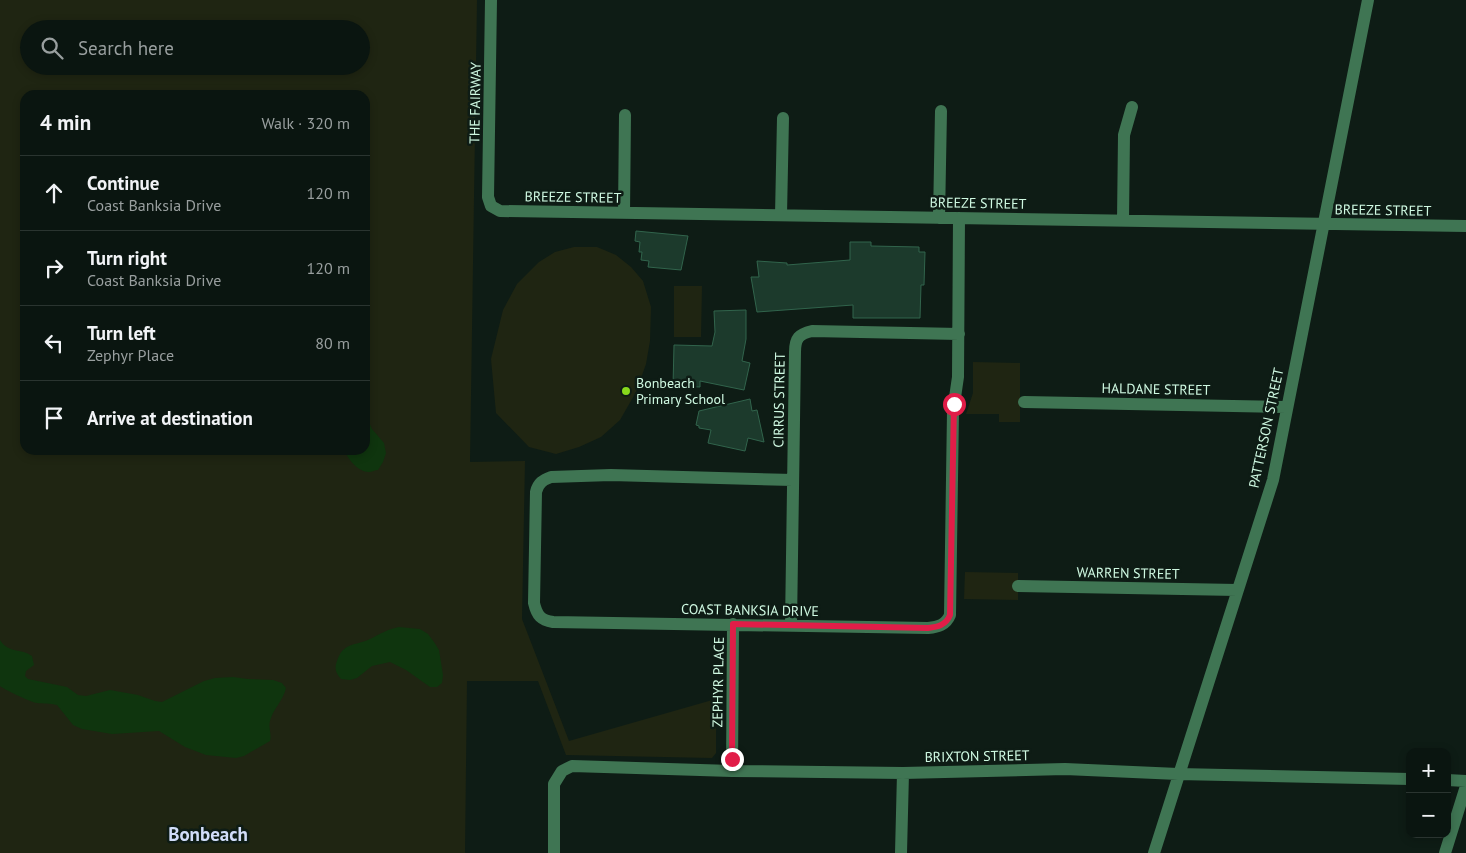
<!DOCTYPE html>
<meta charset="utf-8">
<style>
body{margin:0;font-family:"PT Sans",sans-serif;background:#131e19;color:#f1f3f6}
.controls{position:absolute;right:15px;bottom:15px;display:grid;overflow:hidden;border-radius:10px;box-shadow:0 2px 8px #0003}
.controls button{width:45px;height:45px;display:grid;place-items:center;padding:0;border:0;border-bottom:1px solid #2a3430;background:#0a1510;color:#f1f3f6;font:25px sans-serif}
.stop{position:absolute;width:15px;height:15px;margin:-11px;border:4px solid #e11d48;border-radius:50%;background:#fff}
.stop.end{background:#e11d48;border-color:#fff;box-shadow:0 1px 5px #0008}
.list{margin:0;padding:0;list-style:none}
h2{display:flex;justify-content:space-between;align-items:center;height:65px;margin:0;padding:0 20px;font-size:21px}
h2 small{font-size:16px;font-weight:400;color:#999f9f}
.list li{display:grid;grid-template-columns:32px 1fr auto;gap:15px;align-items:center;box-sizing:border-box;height:75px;padding:0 20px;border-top:1px solid #2a3430}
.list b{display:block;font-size:19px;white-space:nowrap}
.list p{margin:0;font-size:16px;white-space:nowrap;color:#999f9f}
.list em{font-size:16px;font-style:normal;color:#999f9f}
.icon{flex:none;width:28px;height:28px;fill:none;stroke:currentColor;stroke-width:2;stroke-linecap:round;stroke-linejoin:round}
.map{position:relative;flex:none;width:1466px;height:853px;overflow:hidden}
.search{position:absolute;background:#0a1510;box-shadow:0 2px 8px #0003;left:20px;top:20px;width:350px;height:55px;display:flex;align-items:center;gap:12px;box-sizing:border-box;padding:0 18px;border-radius:28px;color:#999f9f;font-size:19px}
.panel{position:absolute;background:#0a1510;box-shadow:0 2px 8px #0003;left:20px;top:90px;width:350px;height:365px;border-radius:15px}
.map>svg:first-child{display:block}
.green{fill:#1f2512;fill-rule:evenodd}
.water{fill:#0f350e}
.building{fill:#1c3a2c;stroke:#31644c}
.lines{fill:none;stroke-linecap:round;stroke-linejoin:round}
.minor{stroke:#3f7553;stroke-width:12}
.route{stroke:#e11d48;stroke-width:6}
.poi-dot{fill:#87d81c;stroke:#0e1c15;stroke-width:2}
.labels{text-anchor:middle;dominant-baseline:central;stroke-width:5;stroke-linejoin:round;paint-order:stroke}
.street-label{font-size:14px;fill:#cff9e2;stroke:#0e1c15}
.poi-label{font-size:14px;fill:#cff9e2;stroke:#0e1c15;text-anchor:start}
.district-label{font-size:19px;font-weight:bold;fill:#d1ddf9;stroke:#0e1c15}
</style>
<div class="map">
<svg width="1466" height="853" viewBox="0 0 1466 853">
<rect width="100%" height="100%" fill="#0e1c15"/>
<!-- green -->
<path class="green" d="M0,0H477L470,462L525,461L522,619L569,741L716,699V753L712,758L566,755L538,681H467L465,853H0ZM29,29H361V66H29ZM25,95H365V450H25Z
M574,247H597L616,255L631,267L643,281L651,307L650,341L646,364L636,392L620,420L601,437L579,447L556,454L529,447L496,413L491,359L503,310L517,284L539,262L555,252Z
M674,286H702L701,337H674Z
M973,362L1020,363V422H999V414H966L973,393Z
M965,572L1018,573V600L964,599Z"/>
<!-- water -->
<path class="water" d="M365,414L372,429L384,443L386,453L383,462L378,470C375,470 372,472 369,472C358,472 348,459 344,450H365Z
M399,627L420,629L428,634L434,642L439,650L443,675L442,683L437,687H430L406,670L390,662L372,666L357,678L350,680L341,679C336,673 334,669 337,661C343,642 355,646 370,639C380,634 388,629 399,627Z
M0,640C9,654 21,648 32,656L34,665L26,671L25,676L28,679L67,687L78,695L86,696L110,690L138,695L155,701L162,702L204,681L215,678L233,677L248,679L273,680L282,683L286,688C283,701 273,709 270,721C268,728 272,734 270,741L244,756L236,758L206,755L185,747L159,731L112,734L82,729L73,725L57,705C50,703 43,704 37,703C33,703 3,689 0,686Z"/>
<!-- building -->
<path class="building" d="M636,231L688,236L681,270L648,267L649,261L641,260L642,252H639L640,242L635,241Z
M850,242H871V246L919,247V252H925L924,285H921L920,318H853V305L757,312L751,277H759L757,261L787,263V265L850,260Z
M746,310V339L742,361L750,363L744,390L700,381V387L673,386L674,345L712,346L715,332L714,311Z
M750,399L752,411L757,410L764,442L748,438L745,451L708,443L711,430L699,428V426L696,425L699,411Z"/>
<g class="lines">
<!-- minor -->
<path class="minor" d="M491,0L488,197L491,206L500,211L1466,226
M624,213L625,115
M781,215L783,118
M939,218L941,111
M1123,220L1124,135L1132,107
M1024,402L1286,407
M793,480L611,475L551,477C543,480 538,483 536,492L534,603C537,616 541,620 553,622L928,628C938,627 946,625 950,615L953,411L958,377L959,218
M1018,586L1237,590
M791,625L795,352C795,338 799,334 812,331L959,334
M732,771L733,624
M1447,780L1466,781
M554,853V784L562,771L572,766L732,771L903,773L1065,769L1178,774L1410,779
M901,853L903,773
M1154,853L1273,480L1368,0
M1445,853L1466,786"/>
</g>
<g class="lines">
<!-- route -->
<path class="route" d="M732,759L733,624L928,628C938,627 946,625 950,615L954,404"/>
</g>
<!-- markers -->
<circle class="poi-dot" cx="626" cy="391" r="5"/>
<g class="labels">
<!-- street labels -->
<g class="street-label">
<text transform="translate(475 103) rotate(-89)">THE FAIRWAY</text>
<text transform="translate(573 197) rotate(1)">BREEZE STREET</text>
<text transform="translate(978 203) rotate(1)">BREEZE STREET</text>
<text transform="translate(1383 210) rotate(1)">BREEZE STREET</text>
<text transform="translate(1156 389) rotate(1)">HALDANE STREET</text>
<text transform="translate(779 400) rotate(-89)">CIRRUS STREET</text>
<text transform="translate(1266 428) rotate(-78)">PATTERSON STREET</text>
<text transform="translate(1128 573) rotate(1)">WARREN STREET</text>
<text transform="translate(750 610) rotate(1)">COAST BANKSIA DRIVE</text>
<text transform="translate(718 682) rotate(-89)">ZEPHYR PLACE</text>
<text transform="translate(977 756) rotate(-1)">BRIXTON STREET</text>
</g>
<!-- poi labels -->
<g class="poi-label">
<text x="636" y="383">Bonbeach<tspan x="636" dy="16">Primary School</tspan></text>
</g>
<!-- district labels -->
<g class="district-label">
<text x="208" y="834">Bonbeach</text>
</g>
</g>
</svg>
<div class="controls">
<button>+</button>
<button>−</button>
</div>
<div class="stop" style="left:954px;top:404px"></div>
<div class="stop end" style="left:732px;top:759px"></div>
<div class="search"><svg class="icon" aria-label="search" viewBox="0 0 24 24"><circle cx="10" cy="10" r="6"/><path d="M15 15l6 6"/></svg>Search here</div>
<section class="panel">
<h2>4 min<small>Walk · 320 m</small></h2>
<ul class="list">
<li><svg class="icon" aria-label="ahead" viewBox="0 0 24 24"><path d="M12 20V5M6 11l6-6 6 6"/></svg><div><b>Continue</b><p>Coast Banksia Drive</p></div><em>120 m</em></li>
<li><svg class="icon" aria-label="right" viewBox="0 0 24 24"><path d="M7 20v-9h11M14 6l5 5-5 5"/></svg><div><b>Turn right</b><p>Coast Banksia Drive</p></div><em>120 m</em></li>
<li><svg class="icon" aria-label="left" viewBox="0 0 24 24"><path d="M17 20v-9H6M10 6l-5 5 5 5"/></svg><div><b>Turn left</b><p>Zephyr Place</p></div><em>80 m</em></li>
<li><svg class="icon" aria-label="arrive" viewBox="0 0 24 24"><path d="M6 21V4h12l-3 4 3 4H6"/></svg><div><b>Arrive at destination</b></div></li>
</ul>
</section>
</div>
